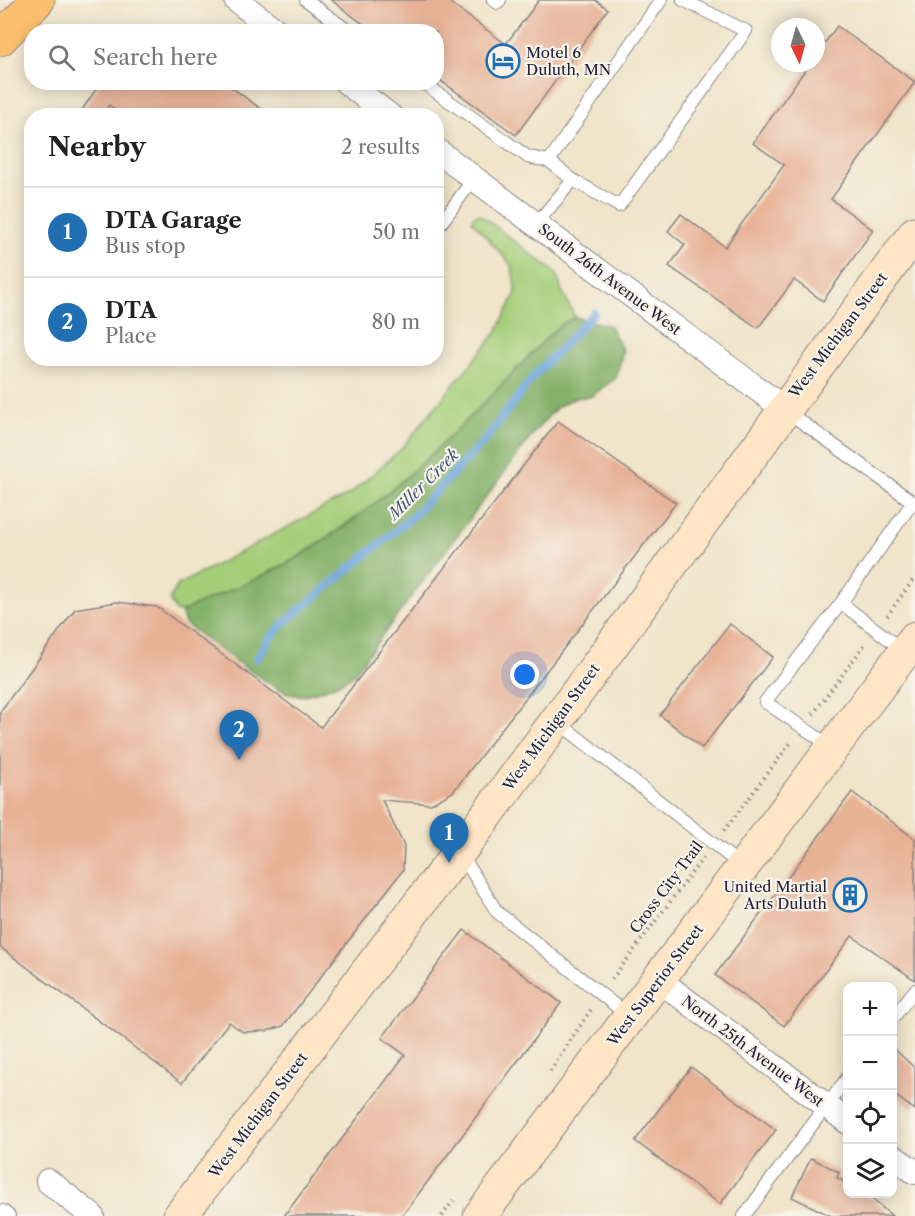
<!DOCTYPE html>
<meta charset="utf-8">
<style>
body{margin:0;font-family:"Libre Caslon Text",serif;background:#f2f2f2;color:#222}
.controls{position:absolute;right:18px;bottom:18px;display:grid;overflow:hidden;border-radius:12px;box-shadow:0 3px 15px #0003}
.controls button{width:54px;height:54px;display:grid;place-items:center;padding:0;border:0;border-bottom:2px solid #e0e0e0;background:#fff;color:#222;font:30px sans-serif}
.compass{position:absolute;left:771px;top:18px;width:54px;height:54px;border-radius:50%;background:#fff;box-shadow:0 3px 15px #0003;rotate:175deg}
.you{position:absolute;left:525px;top:675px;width:21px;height:21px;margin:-15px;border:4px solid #fff;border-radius:50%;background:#1a73e8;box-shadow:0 0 0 9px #1a73e833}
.badge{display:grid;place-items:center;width:39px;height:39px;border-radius:50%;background:#1f6fb2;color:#fff;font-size:20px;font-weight:700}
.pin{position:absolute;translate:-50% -50px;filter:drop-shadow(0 2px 3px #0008)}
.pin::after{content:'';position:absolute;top:32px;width:21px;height:18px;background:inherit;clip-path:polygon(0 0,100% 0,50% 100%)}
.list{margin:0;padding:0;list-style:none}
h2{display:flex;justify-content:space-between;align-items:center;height:78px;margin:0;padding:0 24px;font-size:26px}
h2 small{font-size:20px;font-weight:400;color:#767676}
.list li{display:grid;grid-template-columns:39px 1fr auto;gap:18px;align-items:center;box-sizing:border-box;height:90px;padding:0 24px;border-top:2px solid #e0e0e0}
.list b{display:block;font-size:22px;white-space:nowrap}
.list p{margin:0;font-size:20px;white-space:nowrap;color:#767676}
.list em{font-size:20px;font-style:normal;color:#767676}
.icon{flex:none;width:33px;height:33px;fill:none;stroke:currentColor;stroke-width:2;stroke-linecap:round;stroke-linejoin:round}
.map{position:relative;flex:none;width:915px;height:1216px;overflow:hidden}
.search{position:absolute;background:#fff;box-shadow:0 3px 15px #0003;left:24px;top:24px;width:420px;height:66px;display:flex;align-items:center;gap:15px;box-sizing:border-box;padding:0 21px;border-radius:24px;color:#767676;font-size:22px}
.panel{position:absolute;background:#fff;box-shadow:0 3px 15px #0003;left:24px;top:108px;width:420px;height:258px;border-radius:24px}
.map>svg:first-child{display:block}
.green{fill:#a5ce79;stroke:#64785a;stroke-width:1.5}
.forest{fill:#84b169;stroke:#536a52;stroke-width:1.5}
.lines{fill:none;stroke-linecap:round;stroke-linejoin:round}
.stream{stroke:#6ea6dd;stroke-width:8}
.building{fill:#e7b196}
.lane-casing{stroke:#898382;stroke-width:14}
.street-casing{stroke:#898382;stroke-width:26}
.secondary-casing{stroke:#898382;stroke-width:35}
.highway-casing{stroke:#898382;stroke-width:35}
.path{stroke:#898382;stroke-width:4;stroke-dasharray:1.5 4.5;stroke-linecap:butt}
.lane{stroke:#fff;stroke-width:12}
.street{stroke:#fff;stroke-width:24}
.secondary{stroke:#fde5c5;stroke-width:33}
.highway{stroke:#fabe6e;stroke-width:33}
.labels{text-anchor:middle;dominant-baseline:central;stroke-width:4.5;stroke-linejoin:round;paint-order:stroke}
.poi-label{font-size:15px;fill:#22223b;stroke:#f7f3e8;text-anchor:start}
.street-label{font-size:15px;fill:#22223b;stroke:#f7f3e8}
.water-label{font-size:16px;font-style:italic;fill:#40577c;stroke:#f7f3e8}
</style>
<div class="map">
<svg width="915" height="1216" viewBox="0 0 915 1216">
<rect width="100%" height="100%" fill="#f7f3e8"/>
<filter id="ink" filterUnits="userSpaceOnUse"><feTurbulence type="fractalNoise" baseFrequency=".0167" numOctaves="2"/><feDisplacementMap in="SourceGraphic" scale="12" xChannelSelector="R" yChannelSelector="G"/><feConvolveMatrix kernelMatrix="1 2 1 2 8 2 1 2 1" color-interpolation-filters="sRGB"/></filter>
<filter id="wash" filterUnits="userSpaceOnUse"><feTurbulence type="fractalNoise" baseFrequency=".008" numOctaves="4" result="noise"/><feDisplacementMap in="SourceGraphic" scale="24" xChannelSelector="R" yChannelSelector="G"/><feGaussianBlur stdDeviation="1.35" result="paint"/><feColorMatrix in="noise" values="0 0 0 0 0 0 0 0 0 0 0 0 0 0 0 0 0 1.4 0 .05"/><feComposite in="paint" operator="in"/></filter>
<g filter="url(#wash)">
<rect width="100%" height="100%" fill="#f0e4c9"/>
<!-- green -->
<path class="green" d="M479,214L556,273L562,291L575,317L562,324L437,452L380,501L297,558L237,589L181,612L176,611L169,600L178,585L350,494L401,449L496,333L516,293L512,266L472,221L473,216Z"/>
<!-- forest -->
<path class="forest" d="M575,317L610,326L623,351L616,378L590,397L574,398L557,407L537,429L352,676C340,684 309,697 294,695C274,692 205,638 185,624L181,612C219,593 260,580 297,558C396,497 468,421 547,337L562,324Z"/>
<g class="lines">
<!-- stream -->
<path class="stream" d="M257,659L269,639L284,623L412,517L485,440L533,377L594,313"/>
</g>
<g id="blocks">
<!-- building -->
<path class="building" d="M331,0H446L506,44L539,0H595L608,9L516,135L436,77V32H374Z
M837,26L915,82L831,199L873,230L823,301L794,280L758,328L669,266L685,245L668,231L681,214L725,247L784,165L753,143L810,63H816V55Z
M101,82H224L271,116H123L109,105L102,116H78Z
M558,421L676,503L453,792L431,804L382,800L404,846L403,870L283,1026L267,1031L243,1032L229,1022L182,1083L0,947V712L75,609L117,602L157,607L321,727Z
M730,624L773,657L702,748L660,715Z
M852,792L915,839V980L852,936L784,1026L715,975Z
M464,930L561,1003L402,1216H284L405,1055L382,1038Z
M892,1047L915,1068V1110L892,1093Z
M691,1067L776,1130L720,1204L635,1141Z
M811,1158L839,1172L837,1178L848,1184V1194H866L892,1216H831L792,1197Z"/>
</g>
</g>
<g filter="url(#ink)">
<use href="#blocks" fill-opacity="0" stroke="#898382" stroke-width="1.5"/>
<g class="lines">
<!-- lane casing -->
<g class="lane-casing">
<path id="lane" d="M306,0L350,32
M493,0L498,3L500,0
M326,32L334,20
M422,82L528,157L549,161
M573,180L619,206L746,31L683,0
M536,224L573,180L549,161L661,0
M436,230L474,178
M785,410L913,502
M841,603L904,651
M558,722L743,867
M832,747L765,702L841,603L913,502L915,504
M461,854L497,912L630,1017
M892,1019L915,990
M0,1214L3,1211L9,1216
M744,1216L848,1077"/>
</g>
<!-- street casing -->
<g class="street-casing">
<path id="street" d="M236,0L278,32
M346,82L390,116
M436,150L783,408
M659,980L848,1122
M892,1156L915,1172
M48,1181L92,1216"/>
</g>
<!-- secondary casing -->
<g class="secondary-casing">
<path id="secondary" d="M180,1216L479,826L915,233
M480,1216L915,638"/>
</g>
<!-- highway casing -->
<g class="highway-casing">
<path id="highway" d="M0,39L38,0"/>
</g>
<!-- path -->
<path class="path" d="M887,616L915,577
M813,714L866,643
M724,831L792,741
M612,979L703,858
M550,1071L592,1008
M442,1216L454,1200"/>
<!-- lane -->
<use href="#lane" class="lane"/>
<!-- street -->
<use href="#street" class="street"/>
<!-- secondary -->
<use href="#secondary" class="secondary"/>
<!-- highway -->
<use href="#highway" class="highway"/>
</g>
</g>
<!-- icons -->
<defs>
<g id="hotel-ring" transform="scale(1.725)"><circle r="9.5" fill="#f7f3e8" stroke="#1f6fb2" stroke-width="1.5"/><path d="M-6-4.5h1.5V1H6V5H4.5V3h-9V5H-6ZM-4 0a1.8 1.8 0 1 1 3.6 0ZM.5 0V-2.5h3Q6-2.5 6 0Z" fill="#1f6fb2"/></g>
<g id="building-ring" transform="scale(1.725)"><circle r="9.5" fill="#f7f3e8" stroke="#1f6fb2" stroke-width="1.5"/><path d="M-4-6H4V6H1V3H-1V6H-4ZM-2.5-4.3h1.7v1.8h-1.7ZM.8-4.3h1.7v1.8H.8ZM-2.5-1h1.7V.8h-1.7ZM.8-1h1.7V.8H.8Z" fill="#1f6fb2"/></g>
</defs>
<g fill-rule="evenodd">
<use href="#hotel-ring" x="503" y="61"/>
<use href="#building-ring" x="850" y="895"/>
</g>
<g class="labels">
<!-- poi labels -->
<g class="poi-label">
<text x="526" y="52">Motel 6<tspan x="526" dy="17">Duluth, MN</tspan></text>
<text x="827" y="886" text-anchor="end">United Martial<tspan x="827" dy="17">Arts Duluth</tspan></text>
</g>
<!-- street labels -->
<g class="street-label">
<text transform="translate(610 279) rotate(37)">South 26th Avenue West</text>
<text transform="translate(838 335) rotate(-53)">West Michigan Street</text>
<text transform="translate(551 727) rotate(-54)">West Michigan Street</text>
<text transform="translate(666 887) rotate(-53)">Cross City Trail</text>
<text transform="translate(655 985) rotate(-53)">West Superior Street</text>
<text transform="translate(753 1051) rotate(37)">North 25th Avenue West</text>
<text transform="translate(258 1115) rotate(-53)">West Michigan Street</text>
</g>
<!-- water labels -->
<g class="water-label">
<text transform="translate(423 484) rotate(-45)">Miller Creek</text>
</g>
</g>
</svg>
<div class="controls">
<button>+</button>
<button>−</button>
<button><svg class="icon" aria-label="locate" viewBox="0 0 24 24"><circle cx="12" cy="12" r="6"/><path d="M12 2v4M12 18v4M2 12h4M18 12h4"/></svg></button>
<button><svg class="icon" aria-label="layers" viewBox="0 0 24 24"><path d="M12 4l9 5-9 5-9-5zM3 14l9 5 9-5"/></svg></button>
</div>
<svg class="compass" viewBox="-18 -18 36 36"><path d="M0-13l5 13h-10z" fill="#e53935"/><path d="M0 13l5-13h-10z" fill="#767676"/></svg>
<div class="you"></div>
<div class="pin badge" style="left:449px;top:863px">1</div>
<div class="pin badge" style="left:239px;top:760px">2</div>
<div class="search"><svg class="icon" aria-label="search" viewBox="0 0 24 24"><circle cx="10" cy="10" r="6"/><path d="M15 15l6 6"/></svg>Search here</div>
<section class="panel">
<h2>Nearby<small>2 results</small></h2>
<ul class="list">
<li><span class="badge">1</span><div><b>DTA Garage</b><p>Bus stop</p></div><em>50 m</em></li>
<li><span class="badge">2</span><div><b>DTA</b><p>Place</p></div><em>80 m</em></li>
</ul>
</section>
</div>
